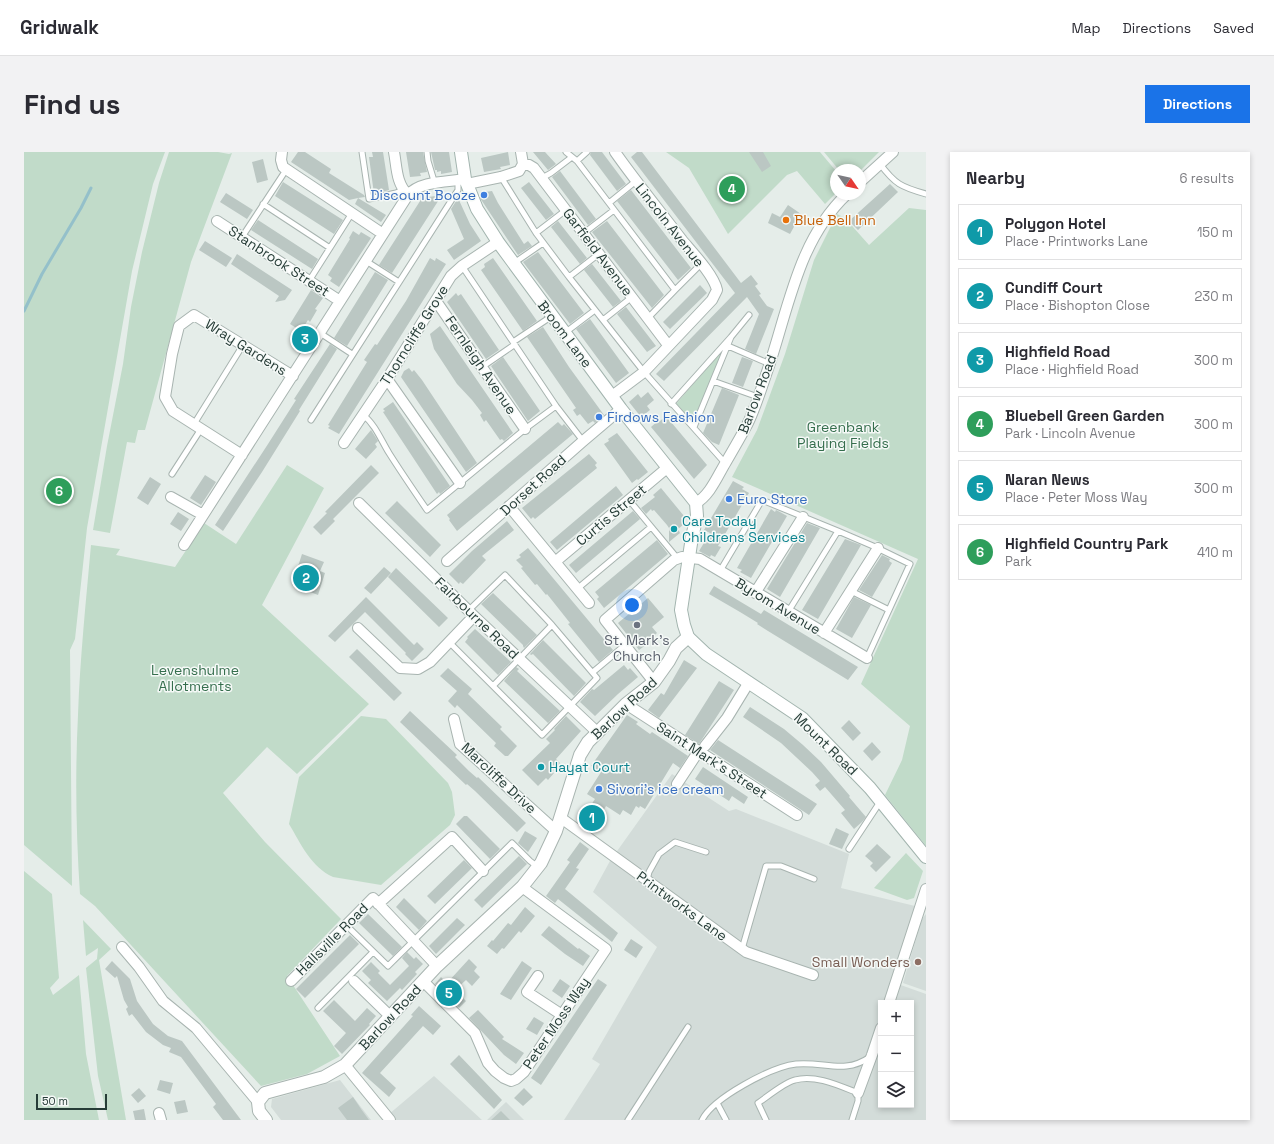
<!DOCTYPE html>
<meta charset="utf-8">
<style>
body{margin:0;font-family:"Space Grotesk",sans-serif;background:#f2f2f3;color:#2b2b33}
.controls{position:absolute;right:12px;bottom:12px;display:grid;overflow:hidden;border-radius:0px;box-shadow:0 2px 6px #0003}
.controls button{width:36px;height:36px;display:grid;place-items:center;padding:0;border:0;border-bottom:1px solid #e1e1e2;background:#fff;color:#2b2b33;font:20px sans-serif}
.compass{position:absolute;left:806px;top:12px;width:36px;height:36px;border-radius:50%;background:#fff;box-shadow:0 2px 6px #0003;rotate:124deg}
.scale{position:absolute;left:12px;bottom:10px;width:71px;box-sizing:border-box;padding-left:4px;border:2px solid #263c37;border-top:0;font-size:11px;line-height:14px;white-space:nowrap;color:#263c37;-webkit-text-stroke:3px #f5f9f7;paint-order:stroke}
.you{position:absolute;left:608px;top:453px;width:14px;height:14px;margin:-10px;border:3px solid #fff;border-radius:50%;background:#1a73e8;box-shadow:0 0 0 6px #1a73e833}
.badge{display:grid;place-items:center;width:26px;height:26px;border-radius:50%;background:#1a73e8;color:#fff;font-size:13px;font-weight:700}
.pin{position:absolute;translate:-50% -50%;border:2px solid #fff;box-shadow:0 1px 4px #0006}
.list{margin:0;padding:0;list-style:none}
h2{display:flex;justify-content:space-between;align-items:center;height:52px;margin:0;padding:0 16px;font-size:17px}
h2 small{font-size:13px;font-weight:400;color:#7c7c81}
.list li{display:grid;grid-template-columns:26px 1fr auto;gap:12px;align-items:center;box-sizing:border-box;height:56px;margin:0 8px 8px;padding:0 8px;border:1px solid #e1e1e2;border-radius:0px}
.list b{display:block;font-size:15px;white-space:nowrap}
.list p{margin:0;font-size:13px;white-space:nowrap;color:#7c7c81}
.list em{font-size:13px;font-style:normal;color:#7c7c81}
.icon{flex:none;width:22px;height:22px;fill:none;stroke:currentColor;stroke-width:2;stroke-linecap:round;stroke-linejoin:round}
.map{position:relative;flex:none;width:902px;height:968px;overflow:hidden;border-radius:0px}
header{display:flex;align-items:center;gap:24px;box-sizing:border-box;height:56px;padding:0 20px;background:#fff;border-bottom:1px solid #e1e1e2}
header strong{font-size:19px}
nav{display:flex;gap:22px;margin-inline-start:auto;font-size:14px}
.intro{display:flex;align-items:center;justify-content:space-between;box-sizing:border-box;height:96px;padding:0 24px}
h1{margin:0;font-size:28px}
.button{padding:10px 18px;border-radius:0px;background:#1a73e8;color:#fff;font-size:14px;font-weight:700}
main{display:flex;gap:24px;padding:0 24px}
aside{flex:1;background:#fff;border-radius:0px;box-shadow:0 2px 6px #0003}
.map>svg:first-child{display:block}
.built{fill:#d3dcd9;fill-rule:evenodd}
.green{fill:#c1dbc9}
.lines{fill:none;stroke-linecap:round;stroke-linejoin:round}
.stream{stroke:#94c0ca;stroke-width:3}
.building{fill:#bbc7c3}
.service-casing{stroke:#a8b4b0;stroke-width:7}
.minor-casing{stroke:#a8b4b0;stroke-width:12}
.tertiary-casing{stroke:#a8b4b0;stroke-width:14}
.secondary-casing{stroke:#a2b4ae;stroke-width:14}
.service{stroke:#fff;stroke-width:5}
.minor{stroke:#fff;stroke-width:10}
.tertiary{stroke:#fff;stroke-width:12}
.secondary{stroke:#fff;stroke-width:12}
.shop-dot{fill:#3f7fe0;stroke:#f5f9f7;stroke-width:1.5}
.food-dot{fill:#e8710a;stroke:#f5f9f7;stroke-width:1.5}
.culture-dot{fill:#0f9aa8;stroke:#f5f9f7;stroke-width:1.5}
.worship-dot{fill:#6b7280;stroke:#f5f9f7;stroke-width:1.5}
.education-dot{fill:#8d6e63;stroke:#f5f9f7;stroke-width:1.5}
.labels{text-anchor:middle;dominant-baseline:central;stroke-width:3;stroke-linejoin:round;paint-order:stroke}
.shop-label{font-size:14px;fill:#366cbe;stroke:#f5f9f7;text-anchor:start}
.food-label{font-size:14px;fill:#c56008;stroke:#f5f9f7;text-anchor:start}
.street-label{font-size:14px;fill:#263c37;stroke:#f5f9f7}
.park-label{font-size:14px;fill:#356e4d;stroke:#f5f9f7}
.culture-label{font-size:14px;fill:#0d838f;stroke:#f5f9f7;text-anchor:start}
.worship-label{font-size:14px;fill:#5b616d;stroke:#f5f9f7}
.education-label{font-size:14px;fill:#785e54;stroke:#f5f9f7;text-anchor:end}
</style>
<header>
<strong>Gridwalk</strong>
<nav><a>Map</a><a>Directions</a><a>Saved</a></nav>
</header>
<div class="intro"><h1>Find us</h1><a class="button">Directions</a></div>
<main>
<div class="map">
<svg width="902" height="968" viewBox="0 0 902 968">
<rect width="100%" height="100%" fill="#e5ede9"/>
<!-- built -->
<path class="built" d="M648,622L705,659L712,657L825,702L817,736L891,754L871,831L902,842V968H540L576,912L568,907L633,795L569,740L586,709ZM857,851H887V953H857Z
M902,762V839L879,831L898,767Z
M410,924L458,968H358Z
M316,928L347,968H257L247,955L248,947Z
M482,950L500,968H463Z"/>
<!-- green -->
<path class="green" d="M0,0H141L129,32L108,119L63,376L51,487L46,498L48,734L0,693Z
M145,0H194L205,2L208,1L167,110L121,278H114L111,291L103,290L86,381L69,378L83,294L99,212L107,155L118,100L135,31Z
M642,0H796L812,19V41L801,52L773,19L763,23L704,82L665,16Z
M800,0H855L836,19L815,18Z
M885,56L902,58V694L861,643L878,608L886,574L837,532L894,407L708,325L733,278L761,202L790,108L813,62L821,66L845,93Z
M702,194L668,271L652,252Z
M263,313L300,336L238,453L345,552L273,622L243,595L199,641L241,690L317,767L263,824L316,904L283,922L237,934L71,754L56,742C52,682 51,622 54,563C56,506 62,449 67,393L96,397L92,403L151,415L180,371L212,392Z
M337,564L362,567L424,631L428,640L431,663L426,673L357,733L309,725C287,715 277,692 265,672L275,625Z
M882,701L899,719L890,746L883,748L850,736Z
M0,719L28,742L35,826L26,836L29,843L55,823L62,902L75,968H0Z
M59,768L87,797L75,808L102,968H84L74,924L62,816L73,807L74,796L62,804Z"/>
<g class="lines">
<!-- stream -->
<path class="stream" d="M0,159L18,122L57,56L67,36"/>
</g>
<!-- building -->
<path class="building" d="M274,0H281L307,17L305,21L340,43L341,45L334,46L362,63L357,70L331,52L334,46L325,48L267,10Z
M348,0H359L365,38L350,42L345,5H349Z
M382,0H399L403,20L396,21L397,24L386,25Z
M407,0H425L428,20L417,22V19L413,20V18H411Z
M484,0L486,13L476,15L477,17L460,20L457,6Z
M509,0H521L532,12L524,18Z
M567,0H578L602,32L593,39L566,3Z
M613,0H618L717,131L727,123L734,132L731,134L737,142L735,143L743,154L750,157L732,202L721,197L735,162L723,145L640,229L632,222L711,141L607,5Z
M725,0H739L747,14L738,20Z
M239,7L244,28L233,31L228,10Z
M536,19L572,67L564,73L528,25Z
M259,30L319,68L310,82L251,44Z
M505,30L530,62L522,68L497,36Z
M866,32L874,40L834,78L825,69Z
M607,38L667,116L654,128L593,49Z
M468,39L474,51L500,92L504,89L508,94L494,103L456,46L461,40Z
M202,41L229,58L223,67L196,50Z
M418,43L368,121L355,113L398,46Z
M434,46L446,72L457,89L430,108L423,98L440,87L427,57Z
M764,53L777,62L766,82L744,71L748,61L756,65Z
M234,68L294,107L288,117L227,78Z
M534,69L563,106L556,112L527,75Z
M583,69L640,143L628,156L568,80Z
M329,79L335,83L337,80L347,86L315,135L306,129L308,126L304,123L326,87L325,86Z
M181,89L208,106L202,115L175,98Z
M514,100L560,161L546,172L499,110Z
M213,102L268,138L261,148L251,150L255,144L207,112Z
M406,106L411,109L412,106L422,112L315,282L304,276L306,274L304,273L338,218L343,210L340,208L351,192L353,193L382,149Z
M469,106L513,169L499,179L457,118L461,115L460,112Z
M568,112L597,149L589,155L560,118Z
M351,120L364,128L323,194L310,186Z
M676,133L683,141L646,177L639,170Z
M287,138L299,146L291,157L293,158L286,170L284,168L277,179L266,172Z
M432,141L434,144L437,142L475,198L462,207L423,150Z
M602,155L632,194L623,200L593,162Z
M566,167L605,221L592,231L552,177Z
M416,174L489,281L480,289L478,287L476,288L462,268L460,270L456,263L458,261L448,248L433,232L410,197L406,182Z
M519,175L545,215L580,263L571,271L569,269L564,272L556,262L553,264L549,258L552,256L503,185Z
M306,192L313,197L275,258L276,259L238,320L199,379L191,373L244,292L272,248L270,247Z
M479,205L516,259L504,269L467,214Z
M718,205L729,209L719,235L708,231Z
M385,216L388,220L390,218L398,228L453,311L442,320L377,225L380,219Z
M698,236L715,243L695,293L688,290L679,281Z
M624,240L630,248L623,254L626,258L617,265L605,250L614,242L617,246Z
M369,250L426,334L416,342L415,340L413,342L359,260L361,259L359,257Z
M642,264L683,313L670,327L627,275L635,268L636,269Z
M534,270L538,274L540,272L549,282L433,379L425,368L426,367L423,363Z
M347,278L354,289L351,292L353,295L342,307L331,297Z
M593,281L624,320L614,328L613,327L608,331L580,292L585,289L584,287Z
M565,302L573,311L571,313L573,316L511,367L509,365L507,367L498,356Z
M347,313L355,321L309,367L311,369L297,383L289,375L303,361L301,360Z
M181,323L192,330L177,353L166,346Z
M126,325L137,332L124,353L113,346Z
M709,329L720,335L718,337L725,341L694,394L697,395L691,405L687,403L686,405L675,399L686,381L680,378Z
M592,334L599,343L533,398L526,390Z
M637,336L660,364L657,366L659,370V373L654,377L656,381L645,390V376L643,373L630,358L628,359L627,357L622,362L617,356L631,345L629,343Z
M373,349L417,393L406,405L361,361Z
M747,357L751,360L752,358L756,360L763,364L727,426L716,420L718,418L713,416Z
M609,359L616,367L552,421L545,413Z
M154,360L165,367L157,379L146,372Z
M483,369L490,378L458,404L462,408L439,432L436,430L435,432L425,422L448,399Z
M783,371L796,376L756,445L743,437Z
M821,387L837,393L794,467L778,458Z
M633,388L644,402L580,456L573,447L575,445L571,440Z
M504,396L589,498L575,510L544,472L546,471L523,442L522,443L513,432L511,433L497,416L499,415L492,408L497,405L495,403Z
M278,402L300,410L296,419L301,421L294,443L268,433Z
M858,403L866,407L865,409L868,411L848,445L835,438Z
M360,415L367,421L347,442L340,436Z
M372,416L424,466L415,475L364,425Z
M690,434L737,462L740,458L834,515L824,528L744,479L733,472L734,471L716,460L685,442Z
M469,441L513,483L500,496L499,494V493L457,452Z
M342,445L390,493L393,490L400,497L388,509L381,502L382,501L341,460L311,490L304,484Z
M830,445L847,453L828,486L812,477Z
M624,446L640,465L628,475L633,481L625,488L626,490L615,498L594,471Z
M451,477L487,510L474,523L441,490L444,486L443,485Z
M519,488L562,531L550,544L509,502L507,503L506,502Z
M333,497L378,541L370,549L325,505Z
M660,508L673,516L635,566L624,558L637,541L640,543Z
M600,513L604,518L606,516L614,525L594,542L571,564L556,550L568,537L570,538Z
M492,515L495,517L493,519L536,559L524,571L480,529Z
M424,516L448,537L444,542L478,575L476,577L493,594L484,604H481L470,594L472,591L433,553L431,556L424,549L433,539L416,524Z
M695,529L710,538L675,592L661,583Z
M726,555L760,577L779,593L797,610L826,644L825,645L842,665L838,670L830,677L817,661L821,658L801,635L796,639L791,633L796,629L788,620L757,591L719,565Z
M386,559L433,603L431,605L445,619L453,626L454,625L502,671L493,680L451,639L443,632L442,633L376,570Z
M603,563L614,570L612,572L626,582L628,580L664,604L656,616L649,611L621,657L616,654L615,656L612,654L607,663L599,658L596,663L582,654L576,665L582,672L572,670L569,676L557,668L571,647L563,642L577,620L567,614Z
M542,564L557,579L532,607L536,611L528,620L530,621L524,628L522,626L514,634L498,618L526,591L522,587L531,578L530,577Z
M825,568L837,581L829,589L817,576Z
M694,588L793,652L785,663L686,598Z
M848,590L857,600L848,609L839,599Z
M679,615L724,645L720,652L708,644L705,649L671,627Z
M440,664H443L476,697L466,707L432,672Z
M812,676L825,682L818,697L805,692Z
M501,679L513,686L504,700L494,691Z
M556,690L565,697L552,716L555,717L541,737L594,781L588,790L534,747L531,751L522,744L546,710L543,708Z
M853,692L867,705L852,720L846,714L849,711L841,704Z
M495,704L503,712L458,756L450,748Z
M440,708L448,716L411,752L403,744Z
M380,746L403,769L395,778L372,755Z
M501,755L511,764L497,781L495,779L480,797L478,796L473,802L463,794L468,788L469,789L484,771L487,773Z
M344,762L378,795L369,804L335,771Z
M433,766L441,773L412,802L405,794Z
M525,774L554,797L555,796L566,804L559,814L541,802L517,783Z
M326,783L335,792L281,846L272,837Z
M607,787L619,795L612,806L600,798Z
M383,800L390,807L392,805L399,812L391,820L393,822L378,838L376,836L363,849L344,831L347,828L338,819L347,810L356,819L354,821L366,833L385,814L378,806Z
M445,807L453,815L450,819L456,825L448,834L442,828L431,838L442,849L435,856L411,832L417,825L423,831Z
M88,809L106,827L113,849L129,872L144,884L158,889L217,968H199L189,955L192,952L157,905L145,900L147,896L139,893L122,880L108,862L105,864L102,857L104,855L100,848L93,824L91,826L81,817Z
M498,809L508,816L487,848L476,842Z
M536,827L546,834L538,846L528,839Z
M574,827L583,833L517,933L507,926Z
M310,848L331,869L343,856L352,864L345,872L346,873L318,902L310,894L322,881L299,859Z
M395,854L417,874L409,883L399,874L356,921L372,936L365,945L338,921L389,864L387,863Z
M454,858L480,885L478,887L500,901L492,912L480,903L445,866Z
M510,865L520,871L513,883L502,877Z
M435,903L478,948L470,957L426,912Z
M136,928L149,931L146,942L133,938Z
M115,936L122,944L114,951L107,943Z
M500,936L509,945L499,954L490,946Z
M329,945L337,957L345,968H323L314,956Z
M161,948L164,960L153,962L150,950Z
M120,957L122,968H111L109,959Z
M477,959L486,968H467Z"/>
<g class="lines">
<!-- service casing -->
<g class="service-casing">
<path id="service" d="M338,0L345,47L372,41L379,38
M403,0L404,9L411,32
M542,0L553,9L651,138L677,112
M553,9L563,0
M856,12C871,32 877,35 902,42
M477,25L512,81L545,125L620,220L701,311
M518,26L527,21L548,5
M585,51L612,29
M239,52L306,96
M512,81L542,58
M560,81L590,58
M218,85L262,18
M342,109L375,130
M490,111L519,91
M438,114L532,254L559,289
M545,125L576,101
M285,129L328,61
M624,166L651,138
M579,168L608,145
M542,180L571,158
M296,181L328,202
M707,185L725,163
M489,190L528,164
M704,194L746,212
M458,215L490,193
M689,229L734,245
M647,252L707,185L670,275
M339,263C351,272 357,288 365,301C377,320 390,339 403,358L501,277L532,254
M287,268L434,38V28
M170,272L219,193
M148,322L177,277
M605,348L654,407
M814,379L849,394L886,412L843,506
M696,419L738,348L814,379L764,460
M553,437L627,375
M827,439L865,458
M425,490L518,583L573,526L528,473L481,423L444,459
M569,520L600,494
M469,534L528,473
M825,697L856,650
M623,728L625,720L635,702L651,690L682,700
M322,773L364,814L488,691L506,709L514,715
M718,797L742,714H757L790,727
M294,856L349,800
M693,951L702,968
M604,968L664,875
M678,968C689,946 747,915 772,912C800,909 820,923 846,905
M742,968L734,951C743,945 761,930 771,928C791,922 816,934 834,941V949L828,968"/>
</g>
<!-- minor casing -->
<g class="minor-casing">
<path id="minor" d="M258,0L257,8L259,15L359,82
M370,0C373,16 372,31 384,43
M499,12L505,13L510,16L644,193
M836,30L869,0
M443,32L477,25L495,19L499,12L497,0
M193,69L316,149
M412,149L501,277
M363,227L436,331
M588,244L620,220L688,148L693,138C690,123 668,100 658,88C636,59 612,30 591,0
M320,291L363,227L427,124L438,114L474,90
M218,303L149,259L141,245L148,202L155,174L170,163L269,224
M147,345L179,363
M335,351L450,464L573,580
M672,351C686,343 693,325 702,310C709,298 716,286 723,273C732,255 738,234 745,214C765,154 775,87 823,42
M485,354L565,451
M160,393L384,43C396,29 423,30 441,27
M423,409L558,290L597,257
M531,410L643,316
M731,441L779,365
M334,476L376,516L394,517L406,510L450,464
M800,481L854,396
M630,530L581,468L650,408L658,405L676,407L843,506
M602,552L773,663
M430,567L436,592L532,679
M681,594L703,566L725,530
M653,632L674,600
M537,666L722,800L789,823
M354,752L428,685L459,719
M98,795L115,815L139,849L172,876L234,950
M514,824L503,840L538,863
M267,829L349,746L413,814
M330,829L366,864
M399,829L451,881L464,911L471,919L480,926L487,929L492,927L500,920L582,797L498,735
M865,851L902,737
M321,913L366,968
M834,941L848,903L857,876
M135,961L137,968"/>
</g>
<!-- tertiary casing -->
<g class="tertiary-casing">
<path id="tertiary" d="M242,968L235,959L234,950L241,941L300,925L321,913L413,814L498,735L517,711L532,679L556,603L564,590L602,552L630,530L645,509L652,496L664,485"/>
</g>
<!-- secondary casing -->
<g class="secondary-casing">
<path id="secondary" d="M437,0L441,27L453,57L474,90L597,257L672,351L673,364L668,385L657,458L660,473L664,485L682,502L778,566L846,636L902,705"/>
</g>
<!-- service -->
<use href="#service" class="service"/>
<!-- minor -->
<use href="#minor" class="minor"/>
<!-- tertiary -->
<use href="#tertiary" class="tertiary"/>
<!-- secondary -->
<use href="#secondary" class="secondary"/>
</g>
<!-- markers -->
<g class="shop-dot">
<circle cx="460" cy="43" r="4"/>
<circle cx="575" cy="265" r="4"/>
<circle cx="705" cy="347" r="4"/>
<circle cx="575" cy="637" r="4"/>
</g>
<circle class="food-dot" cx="762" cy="68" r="4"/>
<g class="culture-dot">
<circle cx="650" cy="377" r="4"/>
<circle cx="517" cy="615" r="4"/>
</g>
<circle class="worship-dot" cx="613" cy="473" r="4"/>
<circle class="education-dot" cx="894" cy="810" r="4"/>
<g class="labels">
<!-- shop labels -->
<g class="shop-label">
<text x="452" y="43" text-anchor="end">Discount Booze</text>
<text x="583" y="265">Firdows Fashion</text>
<text x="713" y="347">Euro Store</text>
<text x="583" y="637">Sivori's ice cream</text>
</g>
<!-- food labels -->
<g class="food-label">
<text x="770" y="68">Blue Bell Inn</text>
</g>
<!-- street labels -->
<g class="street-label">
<text transform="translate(646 73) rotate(52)">Lincoln Avenue</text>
<text transform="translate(574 100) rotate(53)">Garfield Avenue</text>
<text transform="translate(255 109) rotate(33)">Stanbrook Street</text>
<text transform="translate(541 182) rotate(53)">Broom Lane</text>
<text transform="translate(390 183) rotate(-58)">Thorncliffe Grove</text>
<text transform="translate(222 195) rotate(32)">Wray Gardens</text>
<text transform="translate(457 213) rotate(56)">Fernleigh Avenue</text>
<text transform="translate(733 242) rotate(-69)">Barlow Road</text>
<text transform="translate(509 333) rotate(-42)">Dorset Road</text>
<text transform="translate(587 363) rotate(-40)">Curtis Street</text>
<text transform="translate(754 454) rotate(31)">Byrom Avenue</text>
<text transform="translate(453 466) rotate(44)">Fairbourne Road</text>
<text transform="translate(600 556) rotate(-43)">Barlow Road</text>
<text transform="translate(802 592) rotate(44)">Mount Road</text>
<text transform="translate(688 608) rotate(33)">Saint Mark's Street</text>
<text transform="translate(475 626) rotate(43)">Marcliffe Drive</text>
<text transform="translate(658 754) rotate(36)">Printworks Lane</text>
<text transform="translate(308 787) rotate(-45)">Hallsville Road</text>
<text transform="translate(366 865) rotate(-47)">Barlow Road</text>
<text transform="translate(532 871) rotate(-56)">Peter Moss Way</text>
</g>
<!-- park labels -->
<g class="park-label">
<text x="819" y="275">Greenbank<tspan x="819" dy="16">Playing Fields</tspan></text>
<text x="171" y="518">Levenshulme<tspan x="171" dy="16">Allotments</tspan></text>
</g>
<!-- culture labels -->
<g class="culture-label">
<text x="658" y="369">Care Today<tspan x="658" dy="16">Childrens Services</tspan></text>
<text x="525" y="615">Hayat Court</text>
</g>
<!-- worship labels -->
<g class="worship-label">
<text x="613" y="488">St. Mark's<tspan x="613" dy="16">Church</tspan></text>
</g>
<!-- education labels -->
<g class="education-label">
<text x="886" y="810">Small Wonders</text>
</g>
</g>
</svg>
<div class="controls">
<button>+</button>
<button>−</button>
<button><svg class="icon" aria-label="layers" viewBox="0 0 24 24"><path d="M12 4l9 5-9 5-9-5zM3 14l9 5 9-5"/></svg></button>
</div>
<svg class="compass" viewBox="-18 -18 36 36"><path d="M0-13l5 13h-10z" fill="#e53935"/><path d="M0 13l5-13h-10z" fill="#7c7c81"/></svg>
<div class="scale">50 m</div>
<div class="you"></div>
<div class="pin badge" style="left:568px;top:666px;background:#0f9aa8">1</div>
<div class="pin badge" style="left:282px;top:426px;background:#0f9aa8">2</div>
<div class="pin badge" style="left:281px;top:187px;background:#0f9aa8">3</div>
<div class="pin badge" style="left:708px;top:37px;background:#2e9e5b">4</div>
<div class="pin badge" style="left:425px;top:841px;background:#0f9aa8">5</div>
<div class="pin badge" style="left:35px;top:339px;background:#2e9e5b">6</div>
</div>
<aside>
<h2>Nearby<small>6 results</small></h2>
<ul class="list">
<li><span class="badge" style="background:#0f9aa8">1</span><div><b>Polygon Hotel</b><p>Place · Printworks Lane</p></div><em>150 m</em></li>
<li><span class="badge" style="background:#0f9aa8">2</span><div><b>Cundiff Court</b><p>Place · Bishopton Close</p></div><em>230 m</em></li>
<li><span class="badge" style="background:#0f9aa8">3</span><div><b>Highfield Road</b><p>Place · Highfield Road</p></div><em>300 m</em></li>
<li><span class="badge" style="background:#2e9e5b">4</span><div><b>Bluebell Green Garden</b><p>Park · Lincoln Avenue</p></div><em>300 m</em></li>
<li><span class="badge" style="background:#0f9aa8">5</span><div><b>Naran News</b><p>Place · Peter Moss Way</p></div><em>300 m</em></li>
<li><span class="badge" style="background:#2e9e5b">6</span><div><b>Highfield Country Park</b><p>Park</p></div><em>410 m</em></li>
</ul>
</aside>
</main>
